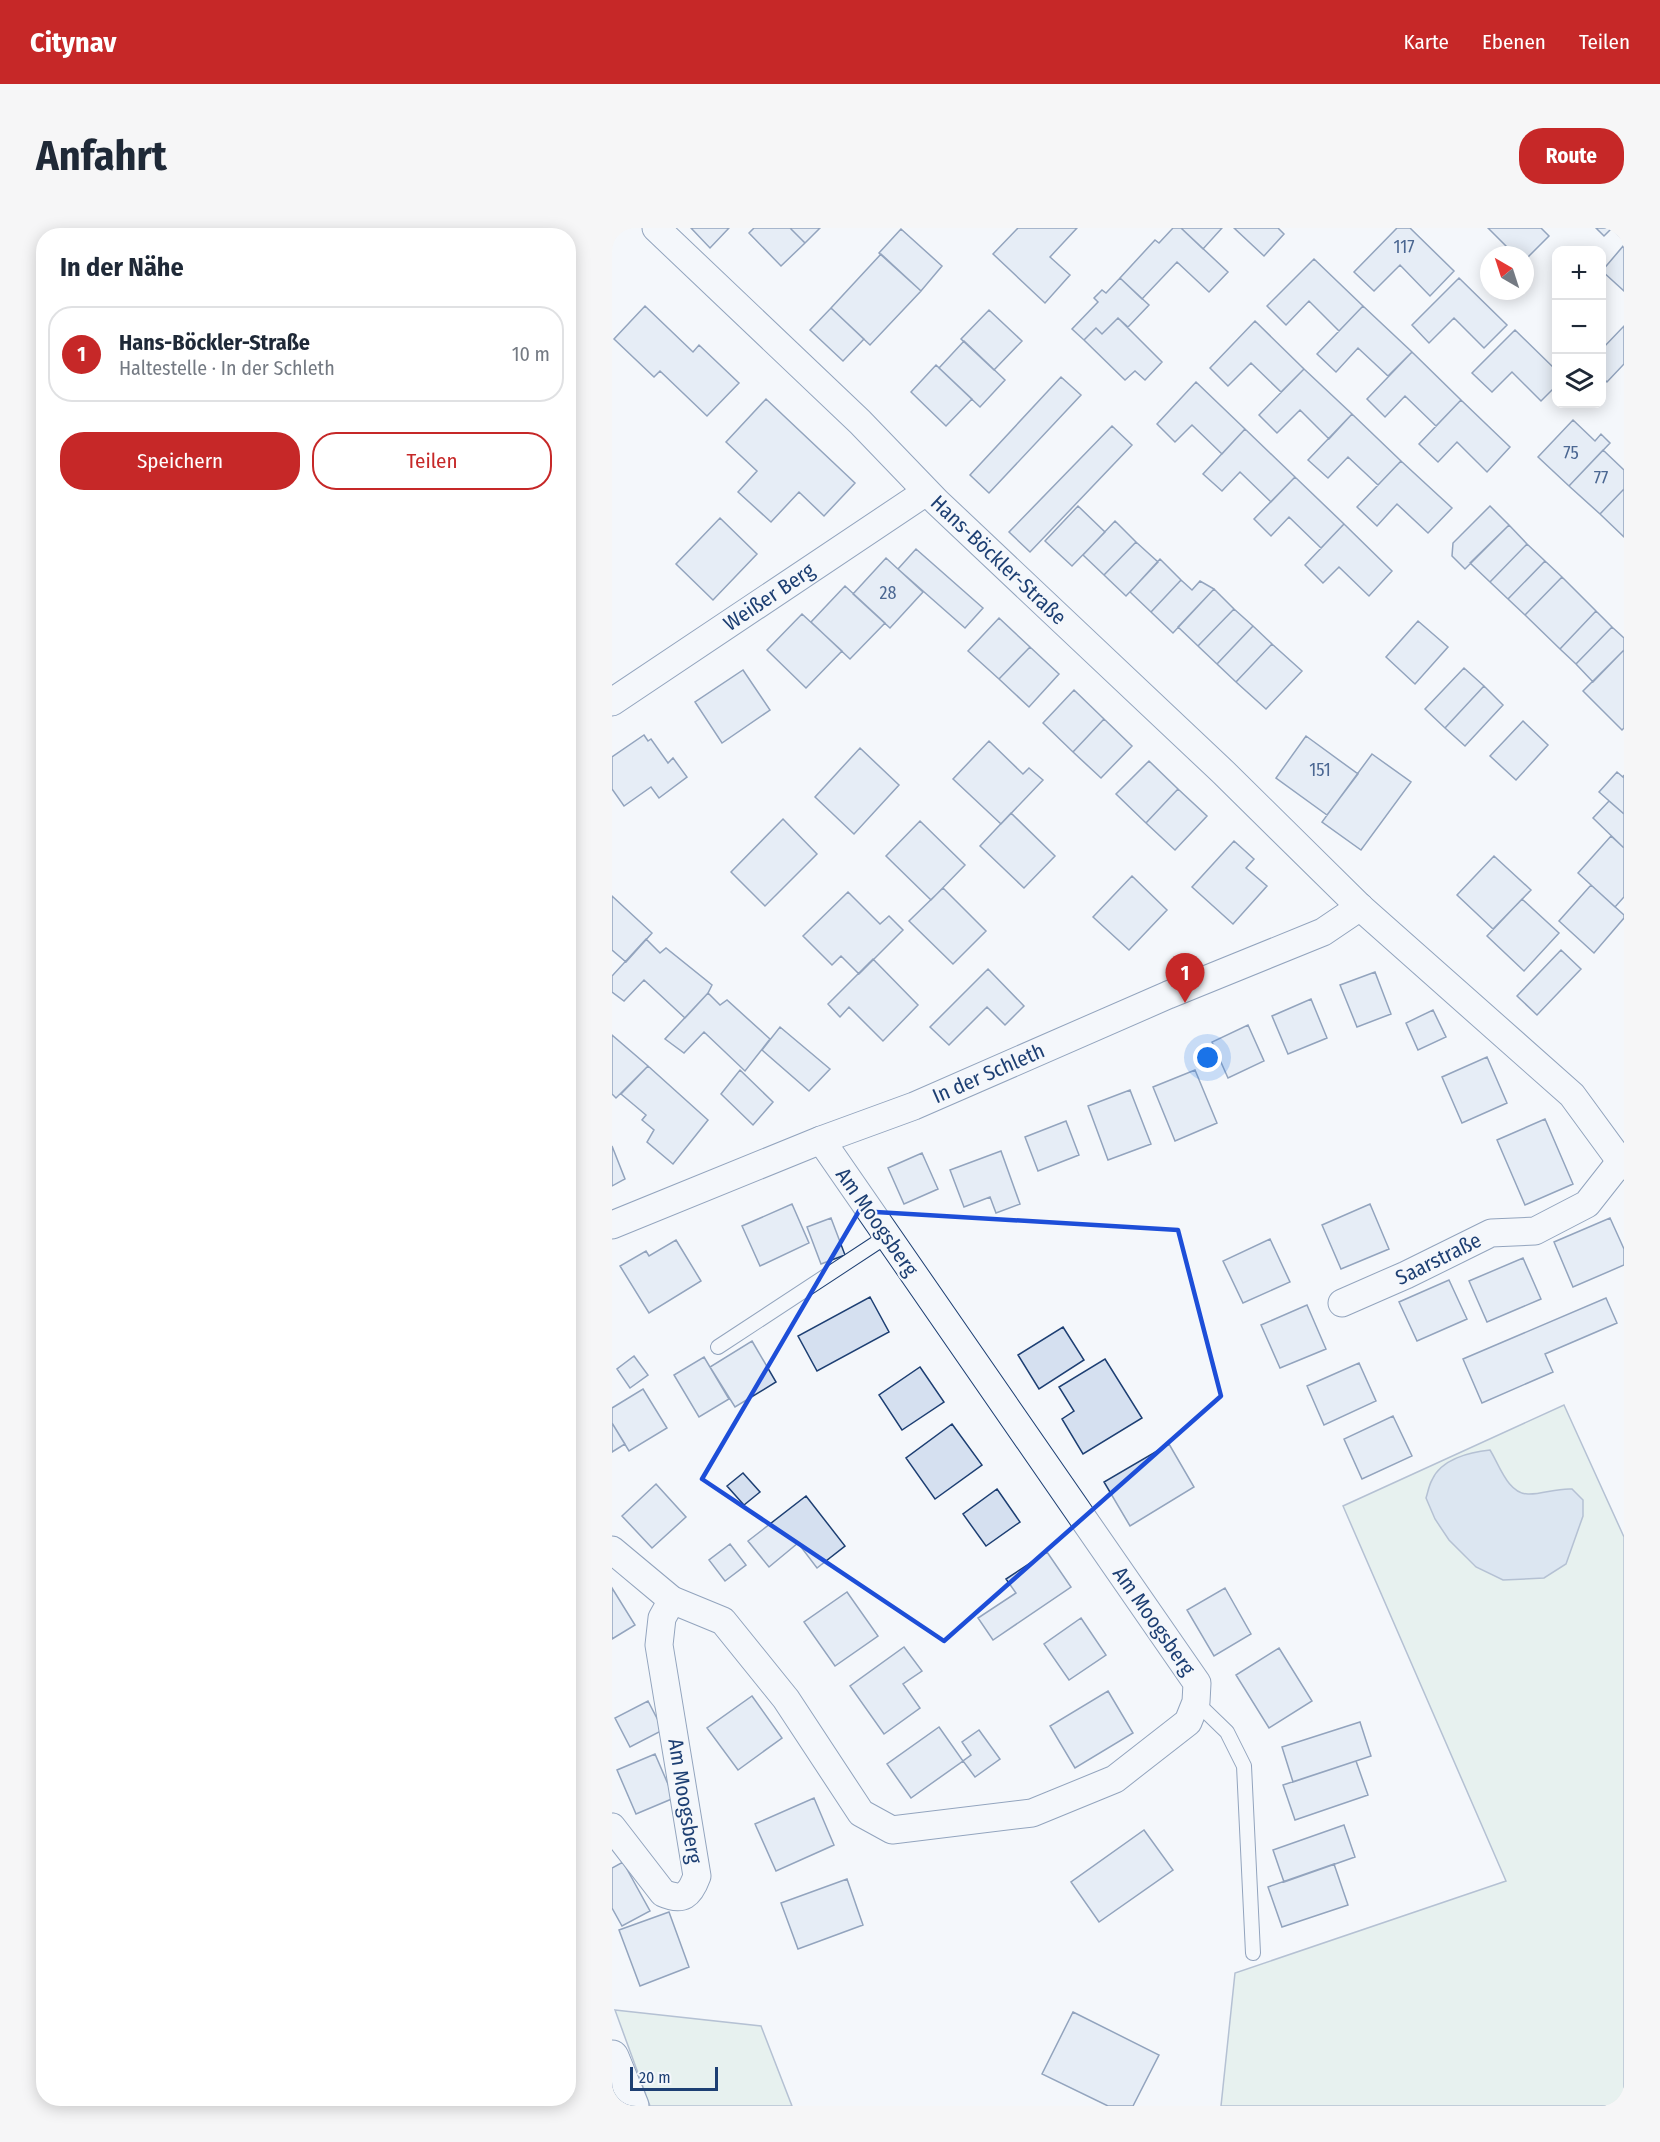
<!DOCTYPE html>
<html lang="de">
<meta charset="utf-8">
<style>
body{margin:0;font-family:"Fira Sans Condensed",sans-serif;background:#f6f6f7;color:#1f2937}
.controls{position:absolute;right:18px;top:18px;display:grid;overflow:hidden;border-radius:12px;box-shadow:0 3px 15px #0003}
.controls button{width:54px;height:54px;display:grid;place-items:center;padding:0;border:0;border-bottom:2px solid #e0e1e3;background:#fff;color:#1f2937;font:30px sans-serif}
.compass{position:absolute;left:868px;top:18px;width:54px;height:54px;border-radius:50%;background:#fff;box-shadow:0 3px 15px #0003;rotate:321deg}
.scale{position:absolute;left:18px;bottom:15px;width:88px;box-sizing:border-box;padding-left:6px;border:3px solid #1d3f73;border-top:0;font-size:16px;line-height:21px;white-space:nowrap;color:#1d3f73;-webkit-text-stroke:4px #f4f7fb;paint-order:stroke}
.you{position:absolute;left:596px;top:830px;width:21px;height:21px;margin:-15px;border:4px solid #fff;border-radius:50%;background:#1a73e8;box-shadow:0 0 0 9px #1a73e833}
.badge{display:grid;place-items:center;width:39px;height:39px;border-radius:50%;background:#c62828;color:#fff;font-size:20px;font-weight:700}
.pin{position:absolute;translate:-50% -50px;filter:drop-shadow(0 2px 3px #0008)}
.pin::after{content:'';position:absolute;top:32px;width:21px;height:18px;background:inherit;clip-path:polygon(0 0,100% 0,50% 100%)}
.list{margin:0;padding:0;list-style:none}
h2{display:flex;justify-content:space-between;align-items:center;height:78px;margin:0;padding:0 24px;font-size:26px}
h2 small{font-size:20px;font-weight:400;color:#747a83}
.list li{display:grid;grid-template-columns:39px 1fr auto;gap:18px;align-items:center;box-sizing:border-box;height:96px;margin:0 12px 12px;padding:0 12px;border:2px solid #e0e1e3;border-radius:24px}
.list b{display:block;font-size:22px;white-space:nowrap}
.list p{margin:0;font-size:20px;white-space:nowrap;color:#747a83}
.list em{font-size:20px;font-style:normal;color:#747a83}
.actions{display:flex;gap:12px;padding:18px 24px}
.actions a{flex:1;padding:14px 0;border:2px solid #c62828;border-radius:24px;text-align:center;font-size:21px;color:#c62828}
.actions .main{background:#c62828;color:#fff}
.icon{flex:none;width:33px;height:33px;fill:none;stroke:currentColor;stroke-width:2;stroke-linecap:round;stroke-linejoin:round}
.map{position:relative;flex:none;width:1012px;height:1878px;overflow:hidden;border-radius:24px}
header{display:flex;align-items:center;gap:36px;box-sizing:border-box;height:84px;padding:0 30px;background:#c62828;color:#fff}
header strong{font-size:28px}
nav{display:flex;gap:33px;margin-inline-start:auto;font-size:21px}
.intro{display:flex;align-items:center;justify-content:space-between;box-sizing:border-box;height:144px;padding:0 36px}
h1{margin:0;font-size:42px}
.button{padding:15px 27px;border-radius:24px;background:#c62828;color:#fff;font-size:21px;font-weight:700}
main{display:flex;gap:36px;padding:0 36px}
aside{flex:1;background:#fff;border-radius:24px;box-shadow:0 3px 15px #0003}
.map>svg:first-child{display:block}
.green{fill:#d7e8df;stroke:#687fa3;stroke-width:1.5}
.water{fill:#bed0e5;stroke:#687fa3;stroke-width:1.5}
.building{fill:#d5e0f0;stroke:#1d3f73;stroke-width:1.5}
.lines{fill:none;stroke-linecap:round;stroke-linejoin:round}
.lane-casing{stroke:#1d3f73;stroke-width:16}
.street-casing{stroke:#1d3f73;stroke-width:29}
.secondary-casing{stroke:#1d3f73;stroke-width:35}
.lane{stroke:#f4f7fb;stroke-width:14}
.street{stroke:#f4f7fb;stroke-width:27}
.secondary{stroke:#f4f7fb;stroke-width:33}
.marked{fill:none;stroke:#1d4ed8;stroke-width:4.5;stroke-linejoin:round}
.labels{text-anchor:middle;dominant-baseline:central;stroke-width:4.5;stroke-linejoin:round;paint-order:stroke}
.number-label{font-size:18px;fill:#4b6792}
.street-label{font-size:21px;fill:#1d3f73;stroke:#f4f7fb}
</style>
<header>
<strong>Citynav</strong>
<nav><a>Karte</a><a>Ebenen</a><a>Teilen</a></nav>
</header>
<div class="intro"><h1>Anfahrt</h1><a class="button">Route</a></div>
<main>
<aside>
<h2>In der Nähe<small></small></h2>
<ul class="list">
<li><span class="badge">1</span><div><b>Hans-Böckler-Straße</b><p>Haltestelle · In der Schleth</p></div><em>10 m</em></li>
</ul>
<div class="actions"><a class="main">Speichern</a><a>Teilen</a></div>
</aside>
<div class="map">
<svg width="1012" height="1878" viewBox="0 0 1012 1878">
<rect width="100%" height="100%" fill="#f4f7fb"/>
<!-- green -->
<path class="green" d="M952,1177L1012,1309V1878H609L623,1745L894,1653L731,1278Z
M3,1782L149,1798L180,1878H38Z"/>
<!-- water -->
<path class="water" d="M878,1222C887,1236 896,1267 917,1266C932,1266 944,1260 960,1261L971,1272V1288L954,1336L932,1350L891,1352L864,1339L837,1312L823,1291L814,1270C816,1264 817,1257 820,1252C829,1231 858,1224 878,1222Z"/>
<!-- building -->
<path class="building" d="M79,0H117L98,20Z
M142,0H178L193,15L169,38L137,5Z
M178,0H208L193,15Z
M406,0H465L438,29L458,47L433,75L381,26Z
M561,0H569L616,44L597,64L565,34L530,71L508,50L543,12L547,15Z
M569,0H610L591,21Z
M622,0H666L672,6L652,28Z
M785,0H798L842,43L818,68L788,37L762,63L742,44Z
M876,0H929L937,8L913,32V27H903Z
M984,0H1012V13L1000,0L992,8Z
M289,1L330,38L309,63L267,25Z
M1012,17V63L990,43Z
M269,26L309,63L258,117L219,80Z
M702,31L751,78L727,103L697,73L674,97L655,78Z
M508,50L537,77L516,99L506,90L490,106L484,100L472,112L460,101L486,74L482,70L490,62L494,65Z
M847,50L895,97L872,120L842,90L817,115L800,97Z
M33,78L81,124L87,117L127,155L95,188L48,143L42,149L2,111Z
M751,78L800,124L776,148L746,120L724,144L705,126Z
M219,80L252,111L231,133L198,102Z
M377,82L410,113L382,142L349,111Z
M506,90L550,134L533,152L523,143L513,152L472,112L484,100L490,106Z
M643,93L692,141L669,164L639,135L616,158L598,140Z
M1012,98V136L995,154L990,149V121Z
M903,102L945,143V157L929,173L900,144L880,164L860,145Z
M352,113L393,152L368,179L327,140Z
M800,124L849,172L824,198L793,168L773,189L755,171Z
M324,137L360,171L334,198L299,164Z
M692,141L740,186L717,211L688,182L665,205L647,187Z
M449,149L469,167L377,265L358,247Z
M584,154L633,201L610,226L580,197L563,214L545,196Z
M154,171L243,255L212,288L187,264L159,294L126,264L145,243L114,214Z
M849,172L898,219L875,244L845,214L826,234L807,216Z
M740,186L789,233L766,257L736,229L716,250L696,232Z
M961,192L983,213L989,206L998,215L957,258L926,229Z
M500,198L520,217L418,324L397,304Z
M633,201L683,249L659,274L628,244L610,263L591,246Z
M991,222L1012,242V261L988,286L957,258Z
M789,233L840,280L816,305L785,276L765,298L745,279Z
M683,249L732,296L709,320L677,289L659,308L642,291Z
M1012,261V309L988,286Z
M466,278L493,304L460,338L433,313Z
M878,278L897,297L853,341L840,328L841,315Z
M108,290L145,326L101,372L64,336Z
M503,293L524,314L492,347L471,327Z
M732,296L780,343L757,368L727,339L711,355L693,337Z
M897,297L915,316L878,354L858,335Z
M524,314L546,334L514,368L492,347Z
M915,316L933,333L896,371L878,354Z
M304,321L371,380L353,400L286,341Z
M274,330L311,364L278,400L241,366Z
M548,331L569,352L539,384L518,364Z
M933,333L950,349L913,387L896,371Z
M950,349L984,383L948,421L913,387Z
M569,352L580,362L588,353L602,361L561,405L539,384Z
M233,358L273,395L238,431L199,394Z
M602,361L622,381L586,418L566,399Z
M622,381L641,398L605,436L586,418Z
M984,383L1000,399L964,436L948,421Z
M190,386L230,423L194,460L155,422Z
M387,390L418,419L387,451L356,423Z
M806,393L836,419L803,456L774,429Z
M641,398L660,416L624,454L605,436Z
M1000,399L1012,410V422L981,454L964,436Z
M660,416L690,443L654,481L624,454Z
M418,419L447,446L417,479L387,451Z
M1012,422V500L1010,502L971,463Z
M852,440L872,458L833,500L813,481Z
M131,442L158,482L110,515L83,474Z
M872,458L891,477L853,518L833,500Z
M462,462L492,491L461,524L431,495Z
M492,491L520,518L489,550L461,524Z
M911,493L936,517L904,552L878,528Z
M32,507L36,513L39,511L56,535L61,530L75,549L47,570L39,559L12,578L0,561V529Z
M694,508L746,546L715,587L664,550Z
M377,513L411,546L417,540L431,552L389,596L341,551Z
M248,520L287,557L242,606L203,569Z
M760,526L799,554L749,622L710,594Z
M537,533L566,561L534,595L504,566Z
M1005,544L1011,549L1012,547V586L987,564Z
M566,561L595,588L563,622L534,595Z
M997,573L1012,586V620L981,590Z
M399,585L443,628L412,660L368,618Z
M171,591L205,626L153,678L119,644Z
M308,593L353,637L319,672L274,628Z
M999,608L1012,620V669L1003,679L966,645Z
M622,613L642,631L634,640L655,658L621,696L580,659Z
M882,628L919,662L881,701L845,667Z
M520,648L555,682L517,722L481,689Z
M979,657L1012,687V690L982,725L947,693Z
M331,660L374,703L341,736L297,693Z
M236,664L268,696L277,688L291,702L247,746L229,728L220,737L191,708Z
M0,668L40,705L14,734L0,722Z
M910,671L947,705L912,743L875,708Z
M34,711L48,725L54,720L100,757L96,765L73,790L32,752L12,773L0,764V748Z
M949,722L969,741L925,787L905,768Z
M261,731L306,777L271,813L237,779L228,789L216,776Z
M376,741L412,778L393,797L375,779L337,817L318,799Z
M763,744L779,786L745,799L728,757Z
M96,765L108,777L115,772L158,811L133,843L92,804L72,825L53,811Z
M699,771L715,810L676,826L660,788Z
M821,782L834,809L806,822L794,795Z
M636,797L652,833L616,850L600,814Z
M168,799L218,841L197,863L150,822Z
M0,807L36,838L4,870L0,866Z
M875,829L895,875L850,895L830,849Z
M36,838L96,892L61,936L35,914L42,902L30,892L34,887L9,866Z
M128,842L161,874L141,897L109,866Z
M583,842L605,895L563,913L541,859Z
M518,862L539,916L496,932L476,878Z
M933,891L961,956L913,977L885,912Z
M454,893L467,927L426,943L413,909Z
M0,918L13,951L0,958Z
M389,923L408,976L384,985L378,969L352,979L338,942Z
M310,925L326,961L292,976L276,940Z
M180,976L197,1015L148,1038L130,998Z
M758,976L777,1021L729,1041L710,997Z
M219,990L233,1027L209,1036L195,999Z
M998,990L1012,1021V1037L961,1059L942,1014Z
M658,1011L678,1054L631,1075L611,1033Z
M64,1012L89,1053L37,1085L8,1038L34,1023L37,1028Z
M911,1030L929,1071L875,1094L857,1053Z
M837,1052L855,1091L805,1113L787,1074Z
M258,1069L277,1104L205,1143L186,1108Z
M994,1070L1005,1095L933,1126L941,1144L870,1175L851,1131Z
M695,1077L714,1121L668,1140L649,1097Z
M451,1099L472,1132L427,1161L406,1127Z
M140,1113L164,1154L123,1179L98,1139Z
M22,1128L36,1147L18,1160L5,1141Z
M92,1129L117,1171L87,1189L62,1147Z
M493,1131L530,1190L471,1226L450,1191L462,1183L447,1159Z
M747,1135L764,1173L712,1197L695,1158Z
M308,1139L332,1174L290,1202L267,1167Z
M31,1161L55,1200L17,1223L0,1195V1180Z
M781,1188L800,1228L750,1251L732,1211Z
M0,1195L13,1216L0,1224Z
M340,1196L370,1237L323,1271L294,1230Z
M557,1216L582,1259L518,1298L492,1254Z
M131,1245L148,1264L132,1277L115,1258Z
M44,1256L74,1289L40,1320L10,1288Z
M385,1261L408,1294L374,1318L351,1286Z
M194,1268L233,1318L205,1340L186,1315L157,1339L136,1313Z
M118,1316L134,1337L113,1353L97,1332Z
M435,1324L459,1359L381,1412L366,1390L404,1365L394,1351Z
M0,1360L23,1397L0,1411Z
M613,1360L639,1406L602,1428L575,1382Z
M235,1364L266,1408L223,1438L192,1394Z
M469,1390L494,1427L457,1452L432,1416Z
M292,1419L310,1443L291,1456L308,1480L272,1506L238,1458Z
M667,1420L700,1473L657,1500L624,1447Z
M496,1463L521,1505L463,1540L438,1498Z
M140,1468L170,1510L126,1542L95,1500Z
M36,1473L51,1502L18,1519L3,1490Z
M748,1494L759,1528L681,1554L670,1519Z
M327,1499L351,1533L299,1570L275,1536Z
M367,1502L388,1531L363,1549L351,1533L359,1527L350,1514Z
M43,1526L62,1570L24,1586L5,1542Z
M744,1533L756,1567L683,1592L671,1557Z
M202,1570L222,1617L164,1643L143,1596Z
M732,1597L743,1629L672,1654L661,1622Z
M532,1602L561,1642L487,1694L459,1654Z
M11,1634L38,1683L10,1698L0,1680V1640Z
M722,1636L736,1677L670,1699L656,1659Z
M235,1651L251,1697L186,1721L169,1675Z
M57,1684L77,1739L28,1758L7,1702Z
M461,1784L547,1827L521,1878H496L430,1846Z"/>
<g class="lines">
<!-- lane casing -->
<g class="lane-casing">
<path id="lane" d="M106,1119L275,1008
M584,1474L615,1504L632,1538L641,1725"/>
</g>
<!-- street casing -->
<g class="street-casing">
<g id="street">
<path id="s1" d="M44,0L248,194L325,274L610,543L748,679L960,867L1012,938"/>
<path id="s2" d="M0,474L314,264"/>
<path id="s3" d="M0,997L209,912L302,878L556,767L711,704L748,679"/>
<path id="s4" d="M730,1075L794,1047L879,1005L923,1003L975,976L1008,934"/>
<path d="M0,1322L60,1372L111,1393L174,1471L249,1585L280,1602L420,1585L503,1551L576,1494L584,1474L585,1455L209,912"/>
<path d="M0,1599L51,1665C71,1674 78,1667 85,1648L47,1417L50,1390L60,1372"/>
</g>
</g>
<!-- secondary casing -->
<g class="secondary-casing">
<path id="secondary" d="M0,1829L20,1878"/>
</g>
<!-- lane -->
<use href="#lane" class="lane"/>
<!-- street -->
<use href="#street" class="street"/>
<!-- secondary -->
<use href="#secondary" class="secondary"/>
</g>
<!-- marked area -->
<path d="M0 0H1012V1878H0ZM247,983L566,1002L609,1168L332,1413L90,1251Z" fill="#f4f7fb" fill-opacity=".55" fill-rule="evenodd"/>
<path class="marked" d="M247,983L566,1002L609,1168L332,1413L90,1251Z"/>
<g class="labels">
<!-- number labels -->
<g class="number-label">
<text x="792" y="19">117</text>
<text x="959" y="225">75</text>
<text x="989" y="250">77</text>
<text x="276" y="365">28</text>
<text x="708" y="542">151</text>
</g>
<!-- street labels -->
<g class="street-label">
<text stroke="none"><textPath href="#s1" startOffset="477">Hans-Böckler-Straße</textPath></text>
<text stroke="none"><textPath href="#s2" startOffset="189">Weißer Berg</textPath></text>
<text stroke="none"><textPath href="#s3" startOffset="406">In der Schleth</textPath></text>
<text transform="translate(265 994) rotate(55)">Am Moogsberg</text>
<text stroke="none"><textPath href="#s4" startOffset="106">Saarstraße</textPath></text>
<text transform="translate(542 1393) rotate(55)">Am Moogsberg</text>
<text transform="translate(73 1573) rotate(81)">Am Moogsberg</text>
</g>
</g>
</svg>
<div class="controls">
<button>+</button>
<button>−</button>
<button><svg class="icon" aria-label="layers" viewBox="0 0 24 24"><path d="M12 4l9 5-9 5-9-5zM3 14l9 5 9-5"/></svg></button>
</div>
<svg class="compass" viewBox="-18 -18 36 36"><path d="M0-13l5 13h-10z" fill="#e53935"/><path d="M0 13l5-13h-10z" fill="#747a83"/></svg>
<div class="scale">20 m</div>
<div class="you"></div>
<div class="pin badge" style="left:573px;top:775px">1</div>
</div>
</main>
